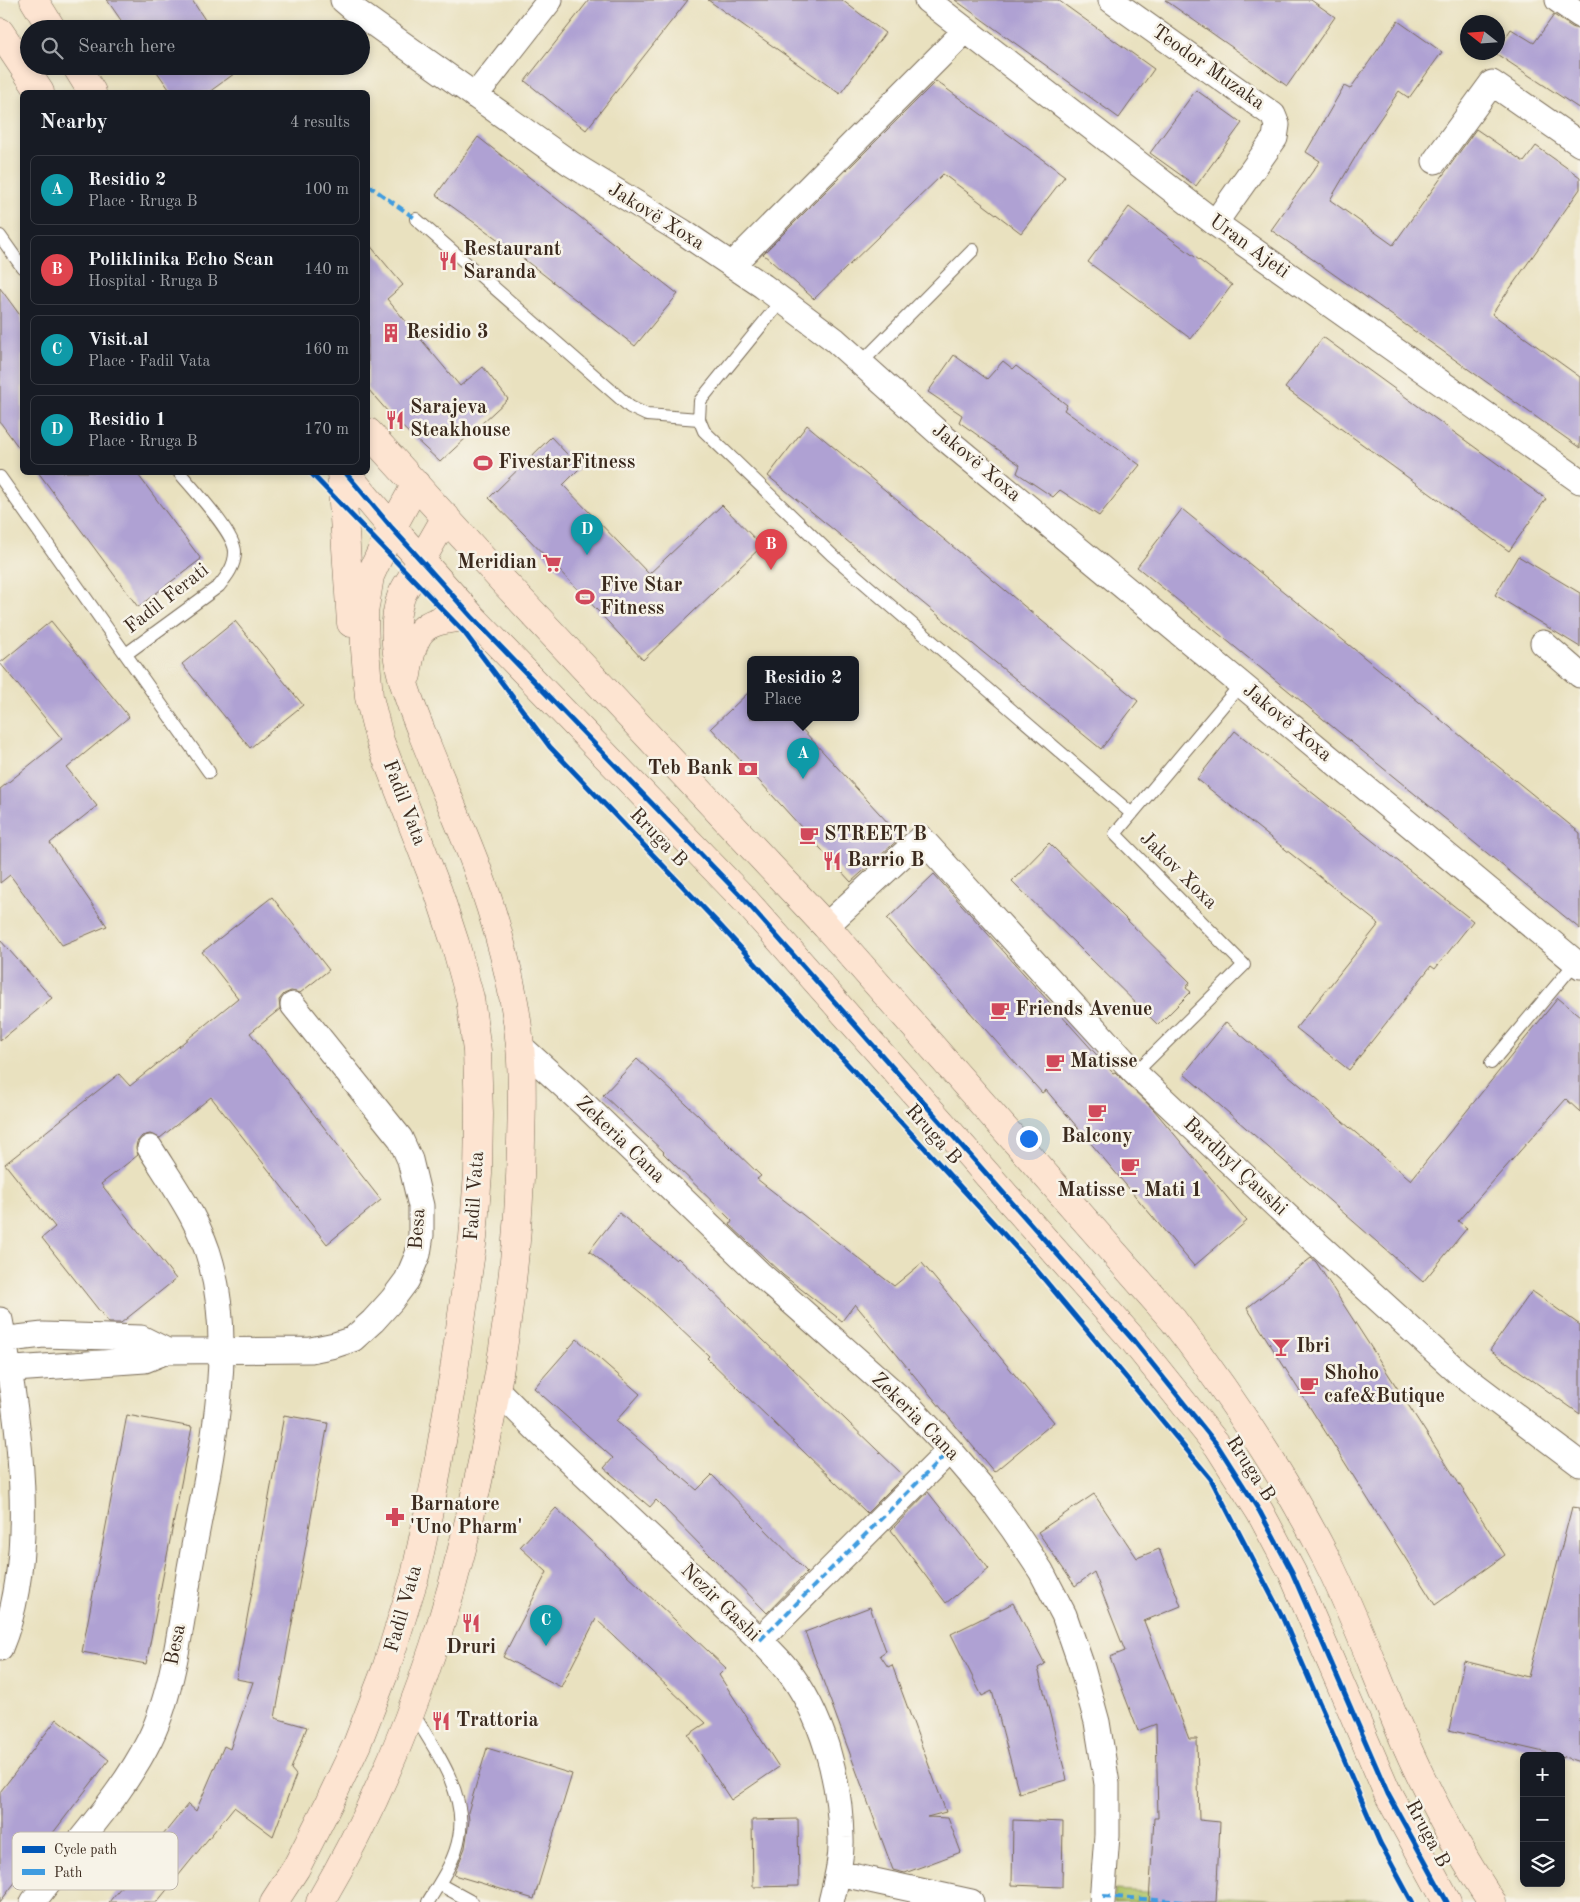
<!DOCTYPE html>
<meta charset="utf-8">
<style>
body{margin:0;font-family:"Old Standard TT",serif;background:#20242c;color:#f1f3f6}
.controls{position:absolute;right:15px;bottom:15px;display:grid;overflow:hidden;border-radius:8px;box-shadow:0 2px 8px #0003}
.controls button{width:45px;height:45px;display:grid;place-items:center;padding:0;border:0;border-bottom:1px solid #363941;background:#171b24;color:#f1f3f6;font:25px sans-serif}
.compass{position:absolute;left:1460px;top:15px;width:45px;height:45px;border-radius:50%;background:#171b24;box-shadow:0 2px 8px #0003;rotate:287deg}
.you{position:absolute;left:1028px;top:1138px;width:18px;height:18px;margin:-12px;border:4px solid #fff;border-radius:50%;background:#1a73e8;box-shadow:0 0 0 8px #1a73e833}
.badge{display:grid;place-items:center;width:32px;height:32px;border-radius:50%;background:#b45309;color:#fff;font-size:16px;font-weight:700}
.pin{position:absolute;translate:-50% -41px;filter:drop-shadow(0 1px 2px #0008)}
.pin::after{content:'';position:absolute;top:26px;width:18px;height:15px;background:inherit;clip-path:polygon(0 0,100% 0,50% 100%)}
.popup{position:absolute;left:747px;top:656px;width:112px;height:65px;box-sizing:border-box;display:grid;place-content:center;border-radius:8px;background:#171b24;filter:drop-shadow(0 1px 4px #0005);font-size:16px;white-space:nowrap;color:#9ea1a6}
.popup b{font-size:19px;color:#f1f3f6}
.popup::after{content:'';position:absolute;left:50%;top:100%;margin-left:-10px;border:10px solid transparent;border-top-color:#171b24}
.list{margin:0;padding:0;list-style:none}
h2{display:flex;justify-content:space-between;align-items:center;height:65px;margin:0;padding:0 20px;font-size:21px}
h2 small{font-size:16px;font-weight:400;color:#9ea1a6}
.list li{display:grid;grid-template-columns:32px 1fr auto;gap:15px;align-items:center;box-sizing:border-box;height:70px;margin:0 10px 10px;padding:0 10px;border:1px solid #363941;border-radius:8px}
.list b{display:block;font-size:19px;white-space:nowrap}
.list p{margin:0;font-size:16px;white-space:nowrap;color:#9ea1a6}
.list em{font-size:16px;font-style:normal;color:#9ea1a6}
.icon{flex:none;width:28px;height:28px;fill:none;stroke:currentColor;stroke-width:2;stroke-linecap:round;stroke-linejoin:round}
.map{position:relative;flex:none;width:1580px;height:1902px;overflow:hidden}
.search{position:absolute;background:#171b24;box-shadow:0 2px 8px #0003;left:20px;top:20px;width:350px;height:55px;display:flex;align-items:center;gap:12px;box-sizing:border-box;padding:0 18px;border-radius:28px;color:#9ea1a6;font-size:19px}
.panel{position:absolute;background:#171b24;box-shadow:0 2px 8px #0003;left:20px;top:90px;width:350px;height:385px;border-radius:8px}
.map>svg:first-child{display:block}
.green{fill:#afc468;stroke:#757743}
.building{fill:#afa1d3}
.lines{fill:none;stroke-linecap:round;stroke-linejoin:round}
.lane-casing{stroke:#786a56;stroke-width:14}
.street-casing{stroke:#786a56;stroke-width:27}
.secondary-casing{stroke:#786a56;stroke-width:29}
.lane{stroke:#fff;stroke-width:12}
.street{stroke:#fff;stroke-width:25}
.secondary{stroke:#fde4d1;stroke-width:28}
.quiet{stroke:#3f9ce0;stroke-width:4;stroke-dasharray:8 4;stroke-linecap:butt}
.cycleway-casing{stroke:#f7f3e8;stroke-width:8}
.cycleway{stroke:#0057b8;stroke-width:5}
.labels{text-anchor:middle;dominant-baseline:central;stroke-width:5;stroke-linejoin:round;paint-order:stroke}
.street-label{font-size:20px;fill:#3b2a1e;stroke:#f7f3e8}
.poi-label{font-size:20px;font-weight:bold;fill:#3b2a1e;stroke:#f7f3e8;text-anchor:start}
.key{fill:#f7f3e8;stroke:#bfb7ab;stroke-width:1}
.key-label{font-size:14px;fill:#3b2a1e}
</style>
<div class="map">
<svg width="1580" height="1902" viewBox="0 0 1580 1902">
<rect width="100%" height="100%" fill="#f7f3e8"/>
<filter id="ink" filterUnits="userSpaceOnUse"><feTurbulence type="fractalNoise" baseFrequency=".02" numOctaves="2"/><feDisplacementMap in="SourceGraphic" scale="10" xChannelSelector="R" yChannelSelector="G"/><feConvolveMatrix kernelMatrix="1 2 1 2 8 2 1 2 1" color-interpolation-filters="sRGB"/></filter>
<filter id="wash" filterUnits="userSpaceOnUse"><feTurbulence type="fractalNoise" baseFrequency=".0096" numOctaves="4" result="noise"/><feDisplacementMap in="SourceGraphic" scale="20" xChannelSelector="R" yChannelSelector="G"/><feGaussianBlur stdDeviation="1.12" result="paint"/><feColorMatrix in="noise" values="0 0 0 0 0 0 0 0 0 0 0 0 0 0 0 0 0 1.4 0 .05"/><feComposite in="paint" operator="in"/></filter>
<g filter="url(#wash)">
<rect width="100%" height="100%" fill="#e9e1bf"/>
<!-- green -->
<path class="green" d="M1115,1890L1282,1900L1383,1898L1385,1902H1114Z"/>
<g id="blocks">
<!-- building -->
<path class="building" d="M107,0H192L211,29H127Z
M589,0H688L586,130L525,81Z
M708,0H842L885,33L840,94Z
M955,0H1058L1154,69L1119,118Z
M1165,0H1311L1335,17L1287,86Z
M1554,15L1572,27L1580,30V109L1495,53L1498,52V49L1511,29L1534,43Z
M1398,21L1442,52L1409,98L1399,91L1363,144L1330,200L1393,245L1476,129L1524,162L1536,146L1580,177V189L1492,314L1580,377V448L1271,230L1320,161L1306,152L1344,86L1350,89Z
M153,66H235L238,71L209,92H171Z
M936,81L1065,176L1021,233L943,174L814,299L763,254Z
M1196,90L1242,123L1196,186L1150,153Z
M478,137L678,294L635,346L507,246L436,195Z
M1129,207L1232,285L1191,339L1088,262Z
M368,243L403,285L387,299L460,386L483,367L508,399L440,462L395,420L368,389Z
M0,288L22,318V452L0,422Z
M1323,337L1546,499L1509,551L1285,388Z
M954,355L987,379L1003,361L1013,369L1016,366L1067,405L1064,410L1140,465L1099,516L1060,490L1053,497L1017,473L1020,465L959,422L962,415L928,392Z
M807,425L1138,701L1101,749L768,476Z
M551,437L580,468L563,485L649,574L722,505L762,546L643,660L585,597L489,498Z
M38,472H136L201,559L138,607Z
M1182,509L1580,833V929L1137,567Z
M1518,556L1580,593V647L1495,595Z
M51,621L129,717L67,768L97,806L50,843L107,926L62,945L10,875L0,883V789L62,739L0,663Z
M235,621L303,705L250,748L182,664Z
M750,691V718H792L901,837L851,882L711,728Z
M1235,731L1473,921L1435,969L1431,966L1349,1070L1296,1028L1379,924L1197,779Z
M1049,843L1190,982L1186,988L1191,992L1158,1025L1012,881Z
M934,874L1113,1073L1115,1072L1154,1110L1247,1221L1194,1266L1046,1090L1042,1093L887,919Z
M272,897L329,970L300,993L291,991L284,994L279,1000L280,1009L250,1033L381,1200L327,1244L211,1097L160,1138L150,1134L142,1136L137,1142L136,1148L138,1155L101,1184L176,1279L121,1323H109L42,1238L55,1227L5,1164L119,1074L130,1086L238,998L202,952Z
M0,940L52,998L0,1041Z
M1558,998L1580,1016V1112L1566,1099L1458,1221L1467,1228L1423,1282L1184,1074L1226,1022L1411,1180Z
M637,1059L699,1116L761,1176L757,1179L894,1286L922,1263L1054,1422L994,1472L855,1304L842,1321L783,1275L730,1225L732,1221L663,1153L664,1152L603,1095Z
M619,1213L676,1260L678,1258L904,1476L867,1513L707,1358L709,1356L646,1297L589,1251Z
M1311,1258L1316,1262L1505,1555L1435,1605L1247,1308Z
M1532,1291L1580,1325V1414L1490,1350Z
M577,1339L640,1394L616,1421L697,1490L712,1475L807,1572L767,1613L656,1500L650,1507L604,1468L613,1458L534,1388Z
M127,1415L192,1427L146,1664L82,1652Z
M284,1415L328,1423L275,1718L307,1727L291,1769L296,1775L273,1836L234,1807L157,1902H109L188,1804L196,1811L224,1746L230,1749L253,1682L236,1679Z
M928,1492L989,1569L946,1603L891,1530Z
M1094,1494L1137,1558L1159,1549L1181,1606L1144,1621L1189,1739H1197L1199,1820L1220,1822L1216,1902H1149L1154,1818H1158L1156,1724L1138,1731L1110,1657L1125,1651L1094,1572L1075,1586L1038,1532Z
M1572,1507L1580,1508V1762L1561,1756L1449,1730L1464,1661L1528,1677Z
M556,1508L726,1668L719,1675L779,1767L731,1800L688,1735L706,1723L596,1619L561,1687L503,1657L547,1572L520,1547Z
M1013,1603L1045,1664L1038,1668L1067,1780L1019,1793L992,1691L982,1696L951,1634Z
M870,1607L886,1651L880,1655L888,1667L892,1665L946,1812L927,1817L948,1818L961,1852L905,1873L893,1870L805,1632Z
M57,1719L109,1760L0,1902V1792Z
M487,1748L572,1774L534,1899L454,1875L465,1848L469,1821L468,1812Z
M798,1819L799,1886L753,1887L752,1820Z
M1013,1820L1063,1822L1062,1887L1012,1885Z"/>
</g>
</g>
<g filter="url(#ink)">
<use href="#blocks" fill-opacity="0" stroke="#786a56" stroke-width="1"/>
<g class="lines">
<!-- lane casing -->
<g class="lane-casing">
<path id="lane" d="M416,219L630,407L647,415L699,419
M0,236L22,267
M782,300L700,401L699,419L704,431L832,555L1132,814
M861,363L973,250
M0,477L209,772
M126,654L219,586C227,576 235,566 235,552C235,533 192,488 179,472
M1491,1063L1576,962
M1135,1073L1244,965L1115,834L1241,684
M412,1712C433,1746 468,1794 459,1837C455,1861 440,1882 428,1902
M439,1884L472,1902"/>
</g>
<!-- street casing -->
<g class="street-casing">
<path id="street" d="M343,0L356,11L570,163L683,232L763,286L835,340L941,435L1580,966
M927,0L1215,223L1580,481
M1111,0L1273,115L1277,125L1275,138L1215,223
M1558,0L1580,15
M475,96L550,0
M1435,161L1492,83L1580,144
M732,265L966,30
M1543,643L1580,675
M826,926L921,838L1135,1073L1287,1216L1458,1372L1580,1464
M520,1046L586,1106L759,1273L909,1406L950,1450L985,1491L1013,1529L1041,1571L1064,1615L1081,1664L1097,1722L1107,1784V1835L1102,1902
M0,1320C19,1416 39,1555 0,1648
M0,1340L43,1335L141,1338L167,1351
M0,1370L145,1360L167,1351L311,1350L335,1345L353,1339L373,1321L392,1300L407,1280L418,1254L421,1235V1206L410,1160L400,1138L293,1005
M496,1389L541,1434L760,1640C769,1650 778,1658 786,1668C823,1714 840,1780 841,1838C842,1860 836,1881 831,1902
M760,1640L950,1450
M838,1873L971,1902
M33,1902C48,1883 63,1863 78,1843C105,1810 131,1777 150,1739C173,1692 182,1620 190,1568C207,1472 237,1359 211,1263C200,1221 173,1185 150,1148"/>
</g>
<!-- secondary casing -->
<g class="secondary-casing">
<path id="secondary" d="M34,0L52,29
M0,32L40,92
M76,66L92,92
M368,432L503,581L826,926L1173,1320C1230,1394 1283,1474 1326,1558C1362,1629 1386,1706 1421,1777C1442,1820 1465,1862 1492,1902
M341,472L351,623
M345,472L392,528L472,617L743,898L1134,1341L1218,1446L1260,1512L1292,1572L1388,1794L1447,1902
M407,675C414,625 424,620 472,617
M274,1902L296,1868L329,1803L357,1744L386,1669L415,1576L435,1482L453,1377L473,1238L478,1174L479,1114L477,1051L470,998L455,943L438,891L380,741L369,697L365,649L364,613L370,576L392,528L416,484
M320,1902C417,1737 467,1561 499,1373C512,1296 520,1219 521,1141C522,1110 523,1078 520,1046C515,988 496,918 475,863C460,824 443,786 428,748C410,703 385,649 400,600C402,591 409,582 414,574C424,555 435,536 446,517"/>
</g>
<!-- lane -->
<use href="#lane" class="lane"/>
<!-- street -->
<use href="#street" class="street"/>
<!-- secondary -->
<use href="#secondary" class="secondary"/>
<!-- quiet -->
<path class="quiet" d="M368,185L416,219
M760,1640L950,1450
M1103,1896L1184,1902"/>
<!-- cycleway casing -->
<g class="cycleway-casing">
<path id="cycleway" d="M310,472L464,632L550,747L716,921L1034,1267L1211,1479L1281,1614L1380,1843L1412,1902
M345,472L392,528L472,617L743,898L1134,1341L1218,1446L1260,1512L1292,1572L1388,1794L1447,1902"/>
</g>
<!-- cycleway -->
<use href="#cycleway" class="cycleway"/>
</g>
</g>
<!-- icons -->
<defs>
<g id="restaurant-bare" transform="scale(1.5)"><path d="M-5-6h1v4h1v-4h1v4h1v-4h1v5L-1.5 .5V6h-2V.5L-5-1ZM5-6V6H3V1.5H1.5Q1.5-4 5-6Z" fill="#d1495b" stroke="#f7f3e8" stroke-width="2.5" paint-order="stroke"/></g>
<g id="building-bare" transform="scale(1.5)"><path d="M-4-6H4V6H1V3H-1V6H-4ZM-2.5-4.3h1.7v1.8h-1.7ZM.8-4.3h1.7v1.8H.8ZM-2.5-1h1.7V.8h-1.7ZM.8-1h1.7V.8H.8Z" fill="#d1495b" stroke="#f7f3e8" stroke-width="2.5" paint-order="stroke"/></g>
<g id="stadium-bare" transform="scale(1.5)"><path d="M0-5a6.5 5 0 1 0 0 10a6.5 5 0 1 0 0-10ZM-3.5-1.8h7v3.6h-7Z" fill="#d1495b" stroke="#f7f3e8" stroke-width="2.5" paint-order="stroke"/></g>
<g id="supermarket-bare" transform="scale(1.5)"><path d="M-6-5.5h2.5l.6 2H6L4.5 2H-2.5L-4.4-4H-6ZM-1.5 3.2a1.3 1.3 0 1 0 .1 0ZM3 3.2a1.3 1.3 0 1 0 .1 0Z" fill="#d1495b" stroke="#f7f3e8" stroke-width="2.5" paint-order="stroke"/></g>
<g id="bank-bare" transform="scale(1.5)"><path d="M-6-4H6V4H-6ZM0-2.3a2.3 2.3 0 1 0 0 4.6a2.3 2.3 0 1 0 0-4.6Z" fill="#d1495b" stroke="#f7f3e8" stroke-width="2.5" paint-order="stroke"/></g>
<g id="cafe-bare" transform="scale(1.5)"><path d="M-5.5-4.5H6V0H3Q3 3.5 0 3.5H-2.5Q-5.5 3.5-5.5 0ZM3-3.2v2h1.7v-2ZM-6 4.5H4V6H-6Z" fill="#d1495b" stroke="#f7f3e8" stroke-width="2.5" paint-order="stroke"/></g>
<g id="bar-bare" transform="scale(1.5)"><path d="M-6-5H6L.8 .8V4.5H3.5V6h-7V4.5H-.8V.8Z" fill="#d1495b" stroke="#f7f3e8" stroke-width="2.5" paint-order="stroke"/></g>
<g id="pharmacy-bare" transform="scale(1.5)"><path d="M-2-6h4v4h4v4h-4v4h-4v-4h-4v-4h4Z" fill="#d1495b" stroke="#f7f3e8" stroke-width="2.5" paint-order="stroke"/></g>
</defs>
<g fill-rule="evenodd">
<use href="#restaurant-bare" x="448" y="261"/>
<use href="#building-bare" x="391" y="333"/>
<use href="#restaurant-bare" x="395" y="420"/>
<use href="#stadium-bare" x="483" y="463"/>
<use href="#supermarket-bare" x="552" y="563"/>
<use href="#stadium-bare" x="585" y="597"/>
<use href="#bank-bare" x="748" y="769"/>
<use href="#cafe-bare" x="809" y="835"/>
<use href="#restaurant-bare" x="832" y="861"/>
<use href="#cafe-bare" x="1000" y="1010"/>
<use href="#cafe-bare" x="1055" y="1062"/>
<use href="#cafe-bare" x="1097" y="1112"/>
<use href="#cafe-bare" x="1130" y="1166"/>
<use href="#bar-bare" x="1281" y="1347"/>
<use href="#cafe-bare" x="1309" y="1385"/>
<use href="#pharmacy-bare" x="395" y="1517"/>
<use href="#restaurant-bare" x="471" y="1623"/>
<use href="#restaurant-bare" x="441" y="1721"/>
</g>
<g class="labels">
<!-- street labels -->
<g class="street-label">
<text transform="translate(1208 68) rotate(35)">Teodor Muzaka</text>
<text transform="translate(656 217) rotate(32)">Jakovë Xoxa</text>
<text transform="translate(1249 247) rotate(36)">Uran Ajeti</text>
<text transform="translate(976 463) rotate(40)">Jakovë Xoxa</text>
<text transform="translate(167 599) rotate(-38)">Fadil Ferati</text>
<text transform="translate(1287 723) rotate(40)">Jakovë Xoxa</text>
<text transform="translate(404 803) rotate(69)">Fadil Vata</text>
<text transform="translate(658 838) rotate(46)">Rruga B</text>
<text transform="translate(1178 871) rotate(45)">Jakov Xoxa</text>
<text transform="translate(933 1135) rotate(48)">Rruga B</text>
<text transform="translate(620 1140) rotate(44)">Zekeria Cana</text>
<text transform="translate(1235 1167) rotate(43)">Bardhyl Çaushi</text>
<text transform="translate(475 1196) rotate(-86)">Fadil Vata</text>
<text transform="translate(418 1229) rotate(-86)">Besa</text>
<text transform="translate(915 1417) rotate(45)">Zekeria Cana</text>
<text transform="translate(1250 1469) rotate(57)">Rruga B</text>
<text transform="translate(720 1603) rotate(44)">Nezir Gashi</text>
<text transform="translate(404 1609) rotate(-74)">Fadil Vata</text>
<text transform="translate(176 1645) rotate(-79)">Besa</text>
<text transform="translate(1427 1834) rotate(62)">Rruga B</text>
</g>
<!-- poi labels -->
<g class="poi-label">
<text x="463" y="250">Restaurant<tspan x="463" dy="23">Saranda</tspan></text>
<text x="406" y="333">Residio 3</text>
<text x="410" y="408">Sarajeva<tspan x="410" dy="23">Steakhouse</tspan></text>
<text x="498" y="463">FivestarFitness</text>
<text x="537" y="563" text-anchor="end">Meridian</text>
<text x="600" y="586">Five Star<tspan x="600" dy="23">Fitness</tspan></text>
<text x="733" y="769" text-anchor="end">Teb Bank</text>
<text x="824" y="835">STREET B</text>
<text x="847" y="861">Barrio B</text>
<text x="1015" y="1010">Friends Avenue</text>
<text x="1070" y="1062">Matisse</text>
<text x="1097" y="1137" text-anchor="middle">Balcony</text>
<text x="1130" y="1191" text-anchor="middle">Matisse - Mati 1</text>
<text x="1296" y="1347">Ibri</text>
<text x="1324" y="1374">Shoho<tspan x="1324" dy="23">cafe&amp;Butique</tspan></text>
<text x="410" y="1505">Barnatore<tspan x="410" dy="23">'Uno Pharm'</tspan></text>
<text x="471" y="1648" text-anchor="middle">Druri</text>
<text x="456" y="1721">Trattoria</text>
</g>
</g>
<!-- legend -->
<rect x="12" y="1832" width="166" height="58" rx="8" class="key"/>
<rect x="22" y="1846" width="23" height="7" fill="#0057b8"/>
<rect x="22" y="1869" width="23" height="6" fill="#3f9ce0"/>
<g class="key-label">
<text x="54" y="1854">Cycle path</text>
<text x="54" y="1877">Path</text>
</g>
</svg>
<div class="controls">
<button>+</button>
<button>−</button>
<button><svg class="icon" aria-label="layers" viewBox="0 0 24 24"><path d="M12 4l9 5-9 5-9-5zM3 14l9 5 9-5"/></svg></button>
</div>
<svg class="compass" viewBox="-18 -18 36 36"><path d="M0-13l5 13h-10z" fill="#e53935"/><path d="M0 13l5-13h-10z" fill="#9ea1a6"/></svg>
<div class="you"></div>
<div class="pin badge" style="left:803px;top:779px;background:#0f9aa8">A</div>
<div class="popup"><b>Residio 2</b>Place</div>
<div class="pin badge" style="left:771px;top:570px;background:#e0444e">B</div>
<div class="pin badge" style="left:546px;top:1646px;background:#0f9aa8">C</div>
<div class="pin badge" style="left:587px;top:555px;background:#0f9aa8">D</div>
<div class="search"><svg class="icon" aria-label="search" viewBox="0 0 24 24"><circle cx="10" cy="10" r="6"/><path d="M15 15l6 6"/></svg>Search here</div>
<section class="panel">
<h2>Nearby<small>4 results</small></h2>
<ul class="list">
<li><span class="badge" style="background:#0f9aa8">A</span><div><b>Residio 2</b><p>Place · Rruga B</p></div><em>100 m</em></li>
<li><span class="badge" style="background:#e0444e">B</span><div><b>Poliklinika Echo Scan</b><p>Hospital · Rruga B</p></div><em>140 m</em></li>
<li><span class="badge" style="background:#0f9aa8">C</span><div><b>Visit.al</b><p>Place · Fadil Vata</p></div><em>160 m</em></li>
<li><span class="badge" style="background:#0f9aa8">D</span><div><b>Residio 1</b><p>Place · Rruga B</p></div><em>170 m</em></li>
</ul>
</section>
</div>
